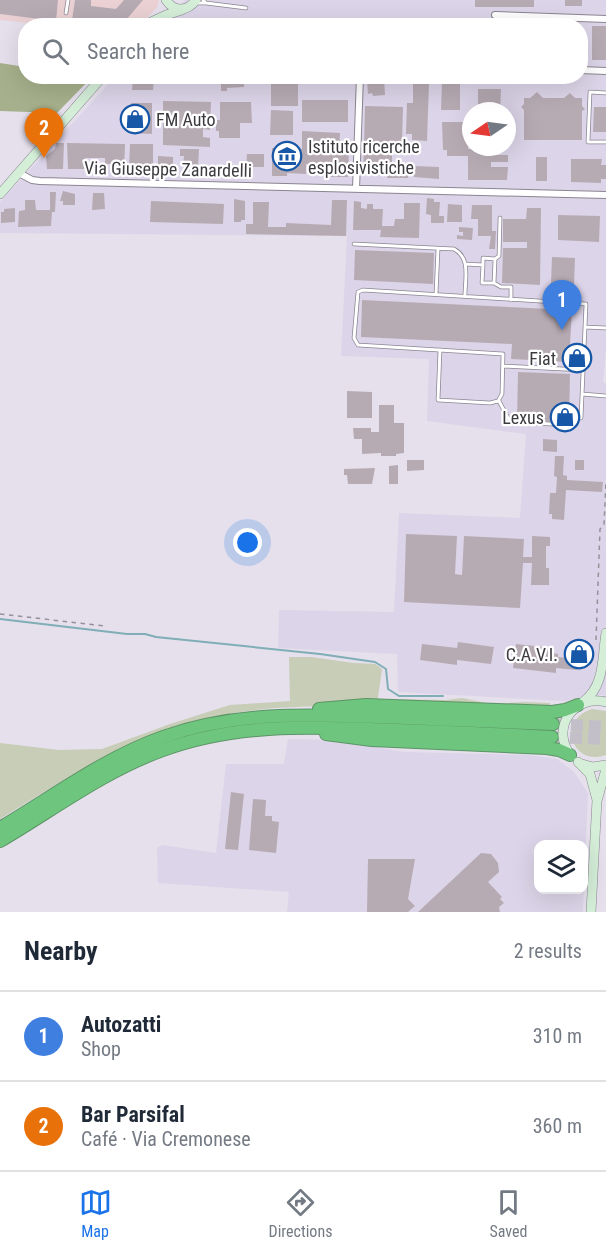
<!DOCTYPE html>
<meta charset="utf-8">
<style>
body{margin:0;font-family:"Roboto Condensed",sans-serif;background:#f2f2f3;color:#1f2937}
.controls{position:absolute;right:18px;bottom:18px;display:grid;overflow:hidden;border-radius:12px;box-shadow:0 6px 24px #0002}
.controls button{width:54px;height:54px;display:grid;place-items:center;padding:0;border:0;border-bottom:2px solid #e0e1e3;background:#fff;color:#1f2937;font:30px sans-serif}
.compass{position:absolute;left:462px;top:102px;width:54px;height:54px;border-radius:50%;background:#fff;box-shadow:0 6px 24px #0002;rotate:257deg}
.you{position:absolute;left:248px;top:543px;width:21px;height:21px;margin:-15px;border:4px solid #fff;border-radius:50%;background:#1a73e8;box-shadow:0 0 0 9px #1a73e833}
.badge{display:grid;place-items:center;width:39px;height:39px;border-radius:50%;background:#1a73e8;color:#fff;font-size:20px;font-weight:700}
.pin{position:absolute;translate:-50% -50px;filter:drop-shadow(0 2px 3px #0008)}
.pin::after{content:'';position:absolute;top:32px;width:21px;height:18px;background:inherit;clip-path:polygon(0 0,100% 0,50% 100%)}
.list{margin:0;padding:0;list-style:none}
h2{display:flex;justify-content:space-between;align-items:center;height:78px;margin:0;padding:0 24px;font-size:26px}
h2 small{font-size:20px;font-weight:400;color:#747a83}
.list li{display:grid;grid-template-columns:39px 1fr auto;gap:18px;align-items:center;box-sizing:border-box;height:90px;padding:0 24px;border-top:2px solid #e0e1e3}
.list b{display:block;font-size:22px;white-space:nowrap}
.list p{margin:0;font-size:20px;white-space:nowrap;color:#747a83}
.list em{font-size:20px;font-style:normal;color:#747a83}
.icon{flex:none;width:33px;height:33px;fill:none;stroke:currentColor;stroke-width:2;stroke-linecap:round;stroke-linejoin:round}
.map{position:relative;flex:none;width:606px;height:912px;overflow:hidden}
.search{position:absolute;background:#fff;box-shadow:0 6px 24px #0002;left:18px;right:18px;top:18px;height:66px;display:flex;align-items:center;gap:15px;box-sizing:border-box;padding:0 21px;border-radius:24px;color:#747a83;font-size:22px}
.sheet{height:258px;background:#fff}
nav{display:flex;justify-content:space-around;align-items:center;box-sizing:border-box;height:84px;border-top:2px solid #e0e1e3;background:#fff;font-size:16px;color:#747a83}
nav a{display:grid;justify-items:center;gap:3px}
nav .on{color:#1a73e8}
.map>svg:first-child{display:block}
.built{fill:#dcd4e8;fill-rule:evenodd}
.industrial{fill:#ebd1d4}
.green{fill:#c7cdb6}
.forest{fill:#a7b08c}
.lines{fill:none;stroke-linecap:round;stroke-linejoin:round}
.stream{stroke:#7faeb7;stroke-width:2}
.building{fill:#b7abb3}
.highway-tunnel{stroke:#c3bfc9;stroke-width:12;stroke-dasharray:12 6;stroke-linecap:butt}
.lane-casing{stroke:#8a8591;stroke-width:4.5}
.street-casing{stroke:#8a8591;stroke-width:8}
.secondary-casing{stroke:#8a8591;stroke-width:10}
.highway-casing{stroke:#5c9467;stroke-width:14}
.path{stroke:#95919a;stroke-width:1.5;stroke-dasharray:4.5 4.5;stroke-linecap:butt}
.lane{stroke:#fff;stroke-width:3}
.street{stroke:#fff;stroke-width:6}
.secondary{stroke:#d4eed8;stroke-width:9}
.highway{stroke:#6ec57d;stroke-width:12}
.labels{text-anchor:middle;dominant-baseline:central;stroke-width:4.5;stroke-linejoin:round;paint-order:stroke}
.poi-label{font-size:18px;fill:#3c3a3f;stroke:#fff;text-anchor:end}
.street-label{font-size:18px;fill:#3c3a3f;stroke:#fff}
</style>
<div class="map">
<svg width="606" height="912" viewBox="0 0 606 912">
<rect width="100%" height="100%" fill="#e5e0ec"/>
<!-- built -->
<path class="built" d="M185,0H606V350L603,382L606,383V696L602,695L585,697L565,701L398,692L397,654L278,648L279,610L394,612L399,513L520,518L526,434L427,421L429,359L341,356L347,236L0,233V202L115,77L580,76V26L161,25ZM471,111H507V147H471Z
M288,739L338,740L404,752L528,755L557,759L574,772L588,793L583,912H287L289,892L158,883L157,848L162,845L216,853L226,764H284ZM538,844H584V890H538Z"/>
<!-- industrial -->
<path class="industrial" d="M0,0H159L158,6L141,25L58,26L0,20Z"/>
<!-- green -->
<path class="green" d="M289,657H311L354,663L375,664L382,669L378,697L379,699L446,700L462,698L491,704L525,702L550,703V707C491,707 432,706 373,706C308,706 243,705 180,726C115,747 58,783 0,819V743L59,750L102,749L170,724L230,705L290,701Z
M592,709L606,711V755C572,767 556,720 592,709Z"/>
<!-- forest -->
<path class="forest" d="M0,63L25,67L26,76L91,78L57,113L0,111Z"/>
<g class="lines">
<!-- stream -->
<path class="stream" d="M0,619L127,634H145L156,637L320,654L375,662L386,669L388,689L399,696H443"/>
</g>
<!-- building -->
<path class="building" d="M0,0H58L56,21L0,14Z
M75,0H91V6L116,9L124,0H143L121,26L72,20Z
M475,0H534V7H475Z
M565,0H582V6H565Z
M592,26H606V60H592Z
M585,36L584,56H580V37Z
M133,76H154L153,90H132Z
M221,76H244V87L227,88V91H221Z
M384,76L385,95L373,96L372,93L368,94L367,79Z
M271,80H298V106H271Z
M442,82L460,83V110H441Z
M413,84H429L427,141L412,140V134H406L407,103H413Z
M478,89H501L500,111H478Z
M537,92L543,98H564L570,93L575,98H582V106L585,109L582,111V140H524V110L521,107L524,104V98H530Z
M302,100H348V122H302Z
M163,101L211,102L210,130L203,129V137L210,138V147L163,145Z
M220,102H251L252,123H240V138H219V131H216V120H220Z
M131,103H152V134L131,133Z
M365,106L403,107L402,144H364Z
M594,107H606V132H593Z
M271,110L293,111V135H270Z
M442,122H469L468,149H493L492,155H508V162H491V167H508L507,180H468V156H447V150H443Z
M302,131L340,133L339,149H349L348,177H331L332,168H335V164H306V174L287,173V176H272V148L302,149Z
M56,143H64L63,169H47L46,156L55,149Z
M67,143L125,144L124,170H113V164H105V158H85L87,169H68Z
M130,144H153V170H129Z
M364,148L392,149V166L408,167V178H387V166H374V169H363Z
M180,149H199L198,167L183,166L184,156H180Z
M247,154H264V167H246Z
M158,156L173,157V172H158Z
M536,157H547V181H536Z
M571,159H602L601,165H606V179H601V183L571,182Z
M414,166L439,167V179L414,177Z
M63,191L75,194V205H63V201H60Z
M50,192H56L55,212H52L51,226L18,227L19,211L25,210V200H35L36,210H50Z
M93,193H104L105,209L92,210Z
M427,198L434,199V202H440L439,216H444V223H431V215L426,214Z
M234,199L245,201V220H241V222H234Z
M332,200H347L346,236L246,234V224H253V202H269L268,227H286V223L331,225Z
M151,201L224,204L223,224L150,222Z
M354,201L361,202V208L367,209V204H373V209H383L382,226H394L395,219H404V203H420L419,238L380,237L381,230H353Z
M448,204L462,205V222H447Z
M472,205H492V231H496L495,249H489L491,236H478V219H471Z
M15,208V222L1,223V212H4V209Z
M527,208H541L540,285L502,283L503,248H527V242H503V219H526Z
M558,215L600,216L599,242L558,240Z
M459,227L473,228L472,240L457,239V235L463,236V232H459Z
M355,250L434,253L433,284L354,280Z
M552,257L575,258L574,284L551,283Z
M362,300L572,310L569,362L511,359L512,344L361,337Z
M518,372L570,374L569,423L517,420Z
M347,391L372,392V418H347Z
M379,405H394V423H404V453L396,454V456H381V453L362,454V439H354L353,428H371V432H379Z
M543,439L557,440V452L543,451Z
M555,456H564L563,475L567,476V480L603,482L602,492L566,490L564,520L552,519V514H549L550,493H556L557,477L554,476Z
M407,460H424V470L407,471Z
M575,460H584V470H575Z
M398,465V484H389V466Z
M375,468L372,484H348L347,475H344V469Z
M406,534L457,536L455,574L462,575L464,536L524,539L523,557H532V536L550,537V546H546V568H549V585H531L532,563H523L520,608L404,602Z
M458,642L494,647L491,664L457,660V665L420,660L422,644L457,648Z
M516,644L554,648L553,653L558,654V657L578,659L577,670L556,668V673L513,668Z
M231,792L244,794L238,850L225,849Z
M253,799L266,800L265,816H272V821L279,822L276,853L249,850Z
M481,853L491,854L498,863L499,872L488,882L502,897L500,899L504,903L499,907L500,912H418Z
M368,859H415L408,899L415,906L408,912H367Z"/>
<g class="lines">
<!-- highway-tunnel -->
<path class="highway-tunnel" d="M553,724L606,727
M552,737L606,739"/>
<!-- lane casing -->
<g class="lane-casing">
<path id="lane" d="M197,3H206L203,0
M206,3L246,8
M66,13L68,0
M606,93L590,92L588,142H606
M354,244L454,249C471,258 465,279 465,295
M466,264L483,265L482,283H494L495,259L499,256L500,218
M483,265V258L495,259
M494,283L501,287H511V300
M436,294L438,249
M440,350L438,400L490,403L498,401L502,394L503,354L358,345L354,338L358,292L363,290L586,304L585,327
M503,366L583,370
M582,394L606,396
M499,401L508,418L514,422L569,425L572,423V418H581L585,327L606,328"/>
</g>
<!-- street casing -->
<g class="street-casing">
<path id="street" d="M495,15L606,19
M580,70L606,71
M19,173L32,180L40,181L606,195
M356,189L360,76"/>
</g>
<!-- secondary casing -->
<g class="secondary-casing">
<path id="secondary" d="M166,0C174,12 187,12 196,0
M151,22L166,15L182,10
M0,194L103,76
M583,702C605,686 602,658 606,633
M571,756C550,729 573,694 606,702
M578,762L590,774L597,800L591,912
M582,764L593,767L606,765
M597,801L606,769"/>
</g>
<!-- highway casing -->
<g class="highway-casing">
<path id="highway" d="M319,709L366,705L552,712L565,710L578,705
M326,734L372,740L547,748L559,750L570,755
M0,828C54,796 104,758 163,737C233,712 306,714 380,717C437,719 495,722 553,724
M0,841C53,810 104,771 163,750C238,722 318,727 397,730C449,732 500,734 552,737"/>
</g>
<!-- path -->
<path class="path" d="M0,614L105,626
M596,640L600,529L604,525L606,481"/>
<!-- lane -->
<use href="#lane" class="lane"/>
<!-- street -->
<use href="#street" class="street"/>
<!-- secondary -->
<use href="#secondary" class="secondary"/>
<!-- highway -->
<use href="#highway" class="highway"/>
</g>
<!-- icons -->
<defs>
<g id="shop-ring" transform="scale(1.5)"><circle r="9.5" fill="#fff" stroke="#1757a7" stroke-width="1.5"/><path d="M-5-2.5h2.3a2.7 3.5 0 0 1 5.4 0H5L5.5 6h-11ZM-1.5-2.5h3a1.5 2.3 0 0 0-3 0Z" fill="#1757a7"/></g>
<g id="museum-ring" transform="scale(1.5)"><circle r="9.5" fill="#fff" stroke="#1757a7" stroke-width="1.5"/><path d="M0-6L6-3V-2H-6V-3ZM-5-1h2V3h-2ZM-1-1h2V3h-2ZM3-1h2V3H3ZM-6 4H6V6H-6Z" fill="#1757a7"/></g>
</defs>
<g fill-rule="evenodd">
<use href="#shop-ring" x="135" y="119"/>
<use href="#museum-ring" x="287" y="156"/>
<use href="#shop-ring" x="577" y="358"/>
<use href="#shop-ring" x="565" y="417"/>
<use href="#shop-ring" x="579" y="654"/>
</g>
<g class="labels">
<!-- poi labels -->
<g class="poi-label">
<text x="156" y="119" text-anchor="start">FM Auto</text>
<text x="308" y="146" text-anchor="start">Istituto ricerche<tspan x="308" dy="21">esplosivistiche</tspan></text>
<text x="556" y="358">Fiat</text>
<text x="544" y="417">Lexus</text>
<text x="558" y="654">C.A.V.I.</text>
</g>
<!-- street labels -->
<g class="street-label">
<text transform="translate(168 169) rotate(1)">Via Giuseppe Zanardelli</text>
</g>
</g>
</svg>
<div class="controls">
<button><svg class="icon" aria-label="layers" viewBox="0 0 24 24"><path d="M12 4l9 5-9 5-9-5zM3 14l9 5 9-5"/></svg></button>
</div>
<svg class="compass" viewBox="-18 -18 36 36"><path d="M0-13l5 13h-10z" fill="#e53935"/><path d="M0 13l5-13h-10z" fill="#747a83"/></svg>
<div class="you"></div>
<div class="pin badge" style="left:562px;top:330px;background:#3f7fe0">1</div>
<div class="pin badge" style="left:44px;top:158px;background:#e8710a">2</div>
<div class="search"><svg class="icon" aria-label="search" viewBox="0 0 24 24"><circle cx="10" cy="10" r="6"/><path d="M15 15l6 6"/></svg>Search here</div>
</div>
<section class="sheet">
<h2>Nearby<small>2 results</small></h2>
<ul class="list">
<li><span class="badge" style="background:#3f7fe0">1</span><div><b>Autozatti</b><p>Shop</p></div><em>310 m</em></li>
<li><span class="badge" style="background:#e8710a">2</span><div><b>Bar Parsifal</b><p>Café · Via Cremonese</p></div><em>360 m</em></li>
</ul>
</section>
<nav>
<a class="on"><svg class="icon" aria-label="map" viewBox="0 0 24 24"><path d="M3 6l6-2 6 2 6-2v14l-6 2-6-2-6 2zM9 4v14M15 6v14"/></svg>Map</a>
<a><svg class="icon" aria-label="directions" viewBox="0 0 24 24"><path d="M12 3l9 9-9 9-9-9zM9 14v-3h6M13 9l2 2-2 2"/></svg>Directions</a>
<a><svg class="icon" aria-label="saved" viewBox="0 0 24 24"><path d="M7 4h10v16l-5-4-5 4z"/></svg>Saved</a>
</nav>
